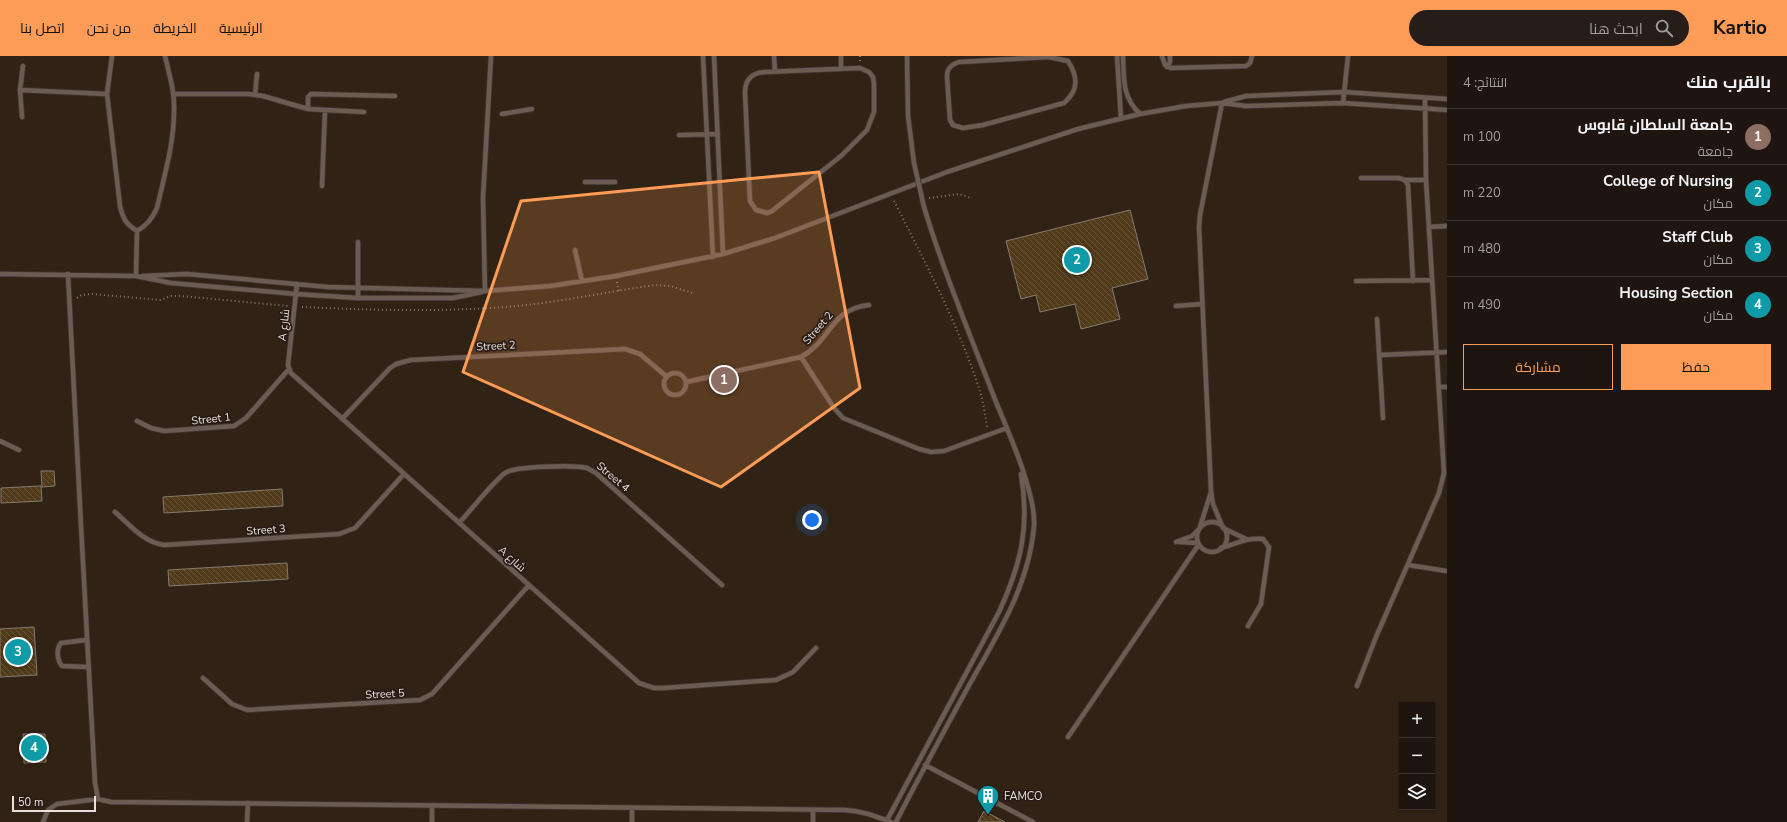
<!DOCTYPE html>
<html lang="ar">
<meta charset="utf-8">
<style>
body{margin:0;font-family:"Nunito Sans",Cairo,sans-serif;background:#261d19;color:#f1f3f6;direction:rtl}
.controls{position:absolute;right:12px;bottom:12px;display:grid;overflow:hidden;border-radius:0px;box-shadow:0 1px 3px #0004}
.controls button{width:36px;height:36px;display:grid;place-items:center;padding:0;border:0;border-bottom:1px solid #3c3330;background:#1e1410;color:#f1f3f6;font:20px sans-serif}
.scale{position:absolute;left:12px;bottom:10px;width:84px;box-sizing:border-box;padding-left:4px;border:2px solid #e9e0dc;border-top:0;font-size:11px;line-height:14px;white-space:nowrap;color:#e9e0dc;-webkit-text-stroke:3px #281b15;paint-order:stroke}
.you{position:absolute;left:812px;top:464px;width:14px;height:14px;margin:-10px;border:3px solid #fff;border-radius:50%;background:#1a73e8;box-shadow:0 0 0 6px #1a73e833}
.badge{display:grid;place-items:center;width:26px;height:26px;border-radius:50%;background:#fd9c57;color:#fff;font-size:13px;font-weight:700}
.pin{position:absolute;translate:-50% -50%;border:2px solid #fff;box-shadow:0 1px 4px #0006}
.list{margin:0;padding:0;list-style:none}
h2{display:flex;justify-content:space-between;align-items:center;height:52px;margin:0;padding:0 16px;font-size:17px}
h2 small{font-size:13px;font-weight:400;color:#a19e9f}
.list li{display:grid;grid-template-columns:26px 1fr auto;gap:12px;align-items:center;box-sizing:border-box;height:56px;padding:0 16px;border-top:1px solid #3c3330}
.list b{display:block;font-size:15px;white-space:nowrap}
.list p{margin:0;font-size:13px;white-space:nowrap;color:#a19e9f}
.list em{font-size:13px;font-style:normal;color:#a19e9f}
.actions{display:flex;gap:8px;padding:12px 16px}
.actions a{flex:1;padding:9px 0;border:1px solid #fd9c57;border-radius:0px;text-align:center;font-size:14px;color:#fd9c57}
.actions .main{background:#fd9c57;color:#111}
.icon{flex:none;width:22px;height:22px;fill:none;stroke:currentColor;stroke-width:2;stroke-linecap:round;stroke-linejoin:round}
.map{position:relative;flex:none;width:1447px;height:766px;overflow:hidden;direction:ltr}
header{display:flex;align-items:center;gap:24px;box-sizing:border-box;height:56px;padding:0 20px;background:#fd9c57;color:#111}
header strong{font-size:19px}
nav{display:flex;gap:22px;margin-inline-start:auto;font-size:14px}
.search{width:280px;height:36px;background:#261d19;display:flex;align-items:center;gap:10px;box-sizing:border-box;padding:0 14px;border-radius:22px;color:#a19e9f;font-size:15px}
main{display:flex}
aside{flex:1;background:#1e1410}
.map>svg:first-child{display:block}
.education{fill:#302316;fill-rule:evenodd}
.building{fill:url(#building-back-hatch);stroke:#857b6e}
.lines{fill:none;stroke-linecap:round;stroke-linejoin:round}
.service-casing{stroke:#403633;stroke-width:6}
.path{stroke:#837873;stroke-width:2;stroke-dasharray:1 3;stroke-linecap:butt}
.service{stroke:#6a5b53;stroke-width:4.5}
.service-bridge-casing{stroke:#403633;stroke-width:6;stroke-linecap:butt}
.service-bridge{stroke:#6a5b53;stroke-width:4.5}
.marked{fill:#fd9c57;fill-opacity:0.2;stroke:#fd9c57;stroke-width:3;stroke-linejoin:round}
.labels{text-anchor:middle;dominant-baseline:central;stroke-width:3.5;stroke-linejoin:round;paint-order:stroke}
.street-label{font-size:11px;fill:#e9e0dc;stroke:#281b15}
.poi-label{font-size:11px;fill:#e9e0dc;stroke:#281b15;text-anchor:start}
</style>
<header>
<strong>Kartio</strong>
<div class="search"><svg class="icon" aria-label="search" viewBox="0 0 24 24"><circle cx="10" cy="10" r="6"/><path d="M15 15l6 6"/></svg>ابحث هنا</div>
<nav><a>الرئيسية</a><a>الخريطة</a><a>من نحن</a><a>اتصل بنا</a></nav>
</header>
<main>
<aside>
<h2>بالقرب منك<small>النتائج: 4</small></h2>
<ul class="list">
<li><span class="badge" style="background:#8d6e63">1</span><div><b>جامعة السلطان قابوس</b><p>جامعة</p></div><em>100 m</em></li>
<li><span class="badge" style="background:#0f9aa8">2</span><div><b>College of Nursing</b><p>مكان</p></div><em>220 m</em></li>
<li><span class="badge" style="background:#0f9aa8">3</span><div><b>Staff Club</b><p>مكان</p></div><em>480 m</em></li>
<li><span class="badge" style="background:#0f9aa8">4</span><div><b>Housing Section</b><p>مكان</p></div><em>490 m</em></li>
</ul>
<div class="actions"><a class="main">حفظ</a><a>مشاركة</a></div>
</aside>
<div class="map">
<svg width="1447" height="766" viewBox="0 0 1447 766">
<defs>
<pattern id="building-back-hatch" width="6" height="6" patternUnits="userSpaceOnUse"><rect width="6" height="6" fill="#503a19"/><path d="M-1 5l2 2M0 0l6 6M5-1l2 2" fill="none" stroke="#69563a"/></pattern>
</defs>
<rect width="100%" height="100%" fill="#281b15"/>
<!-- education -->
<path class="education" d="M0,0H1447V766H0ZM1402,649H1432V751H1402Z"/>
<!-- building -->
<path class="building" d="M1130,154L1148,223L1112,232L1120,263L1081,273L1075,248L1040,256L1036,239L1021,243L1006,185Z
M41,415H54L55,430L42,431Z
M41,430L42,445L1,447V432Z
M282,433L283,450L164,457L163,441Z
M287,507L288,523L169,530L168,514Z
M34,571L37,619L0,621V573Z
M23,678H45L46,706L24,707Z
M984,755L1005,766H978Z"/>
<g class="lines">
<!-- service casing -->
<g class="service-casing">
<path id="service" d="M112,0L107,38L120,150C123,163 126,168 137,175C147,169 152,163 157,152C164,121 174,88 174,55C175,36 169,18 165,0
M703,0L713,201
M714,0L723,198
M774,0L775,16
M841,0V13
M907,0L908,60L914,107
M1117,0L1121,62
M1123,0C1124,23 1122,41 1140,58
M1162,0L1165,9L1171,12L1246,10L1250,7L1252,0
M1049,1L1068,5C1078,21 1079,34 1064,47L983,69L963,72L953,69L950,64L947,21C947,12 951,9 959,6Z
M1167,11L1170,6V0
M860,12L869,16L873,21L874,28V56L867,74L841,100L772,155L767,157L756,154L750,145L745,37C745,23 752,17 765,16Z
M20,34L107,38
M174,38H248L263,40L308,53L364,56
M255,39L257,18
M1224,46L1246,40L1344,36L1447,43
M1222,47L1200,159L1199,171L1211,435L1213,448L1223,472
M1343,47L1348,0
M308,53V41L311,38L395,40
M502,58L532,53
M22,61L20,34L23,10
M679,79L718,78
M1361,122H1399L1405,124L1408,129L1413,225
M1405,124H1426
M585,126H615
M322,130L325,55
M1429,171L1447,170
M358,186V242
M575,194L582,225
M0,218L136,220L171,227L296,238L358,242H453L482,236
M68,218C77,388 85,557 95,727L98,743
M136,220L137,175
M143,220L187,218L328,231L485,235L550,230L616,220L723,198L775,182L947,116L1078,73L1140,58L1186,50L1222,47L1246,50L1343,47L1447,54
M1356,225L1432,224
M297,228L288,309L291,317L639,627L654,632H663L776,624L793,616L816,592
M485,235L483,142L491,0
M1176,250L1202,248
M1377,263L1383,362
M1380,299L1447,296
M801,301L834,352L843,362L919,393L931,396L944,395L1007,372
M664 328a11 11 0 1 1 22 0a11 11 0 1 1-22 0Z
M686,326L801,301C831,285 830,253 869,249
M1439,331H1447
M342,363L390,312L396,308L411,304L625,293L640,298L666,320
M137,365L151,372L164,375L234,370L246,362L289,313
M0,385L19,394
M115,456C130,469 143,486 164,489L339,478L355,472L404,418
M1197 481a15 15 0 1 1 30 0a15 15 0 1 1-30 0Z
M459,467C472,453 491,428 505,417C515,410 574,409 587,412L596,417L722,529
M1200,471L1211,436
M1225,473L1246,483
M1176,486L1192,480L1198,474
M1179,486L1198,487
M1221,492C1235,488 1248,481 1263,483L1269,491L1261,548L1248,570
M1408,509L1447,515
M86,584L61,587C56,593 57,604 62,610L88,611
M203,622L232,648L247,654L420,644L432,638L529,529
M1357,630L1376,581L1439,437L1444,417L1426,124L1425,43
M1068,681L1199,488
M925,709L1033,766
M432,750V766
M632,752V766
M813,754V766
M43,766L48,754L57,748L98,743L111,746L845,754C862,755 875,760 891,766
M247,766L248,747
M886,766L999,556C1021,508 1030,471 1021,418
M896,766C919,721 943,677 967,633C996,581 1029,531 1034,470C1036,438 1009,377 996,346C971,281 944,217 924,151"/>
</g>
<!-- path -->
<path class="path" d="M860,0V5
M929,142L959,138L971,142
M894,145C925,206 957,266 979,332C983,344 985,358 987,371
M617,226L619,235
M77,242L81,239L92,238L161,244L170,240H181L288,250
M302,251C369,254 438,256 505,251C556,247 605,236 655,229L670,230L693,237"/>
<!-- service -->
<use href="#service" class="service"/>
<!-- service-bridge casing -->
<g class="service-bridge-casing">
<path id="service-bridge" d="M914,107L924,151"/>
</g>
<!-- service-bridge -->
<use href="#service-bridge" class="service-bridge"/>
</g>
<!-- marked area -->
<path class="marked" d="M819,116L860,332L721,431L463,316L521,145Z"/>
<!-- icons -->
<defs>
<g id="building-pin" transform="scale(1.15)"><path d="M0 17L-7.5 6A9.5 9.5 0 1 1 7.5 6Z" fill="#0f9aa8" stroke="#281b15"/><path d="M-4-6H4V6H1V3H-1V6H-4ZM-2.5-4.3h1.7v1.8h-1.7ZM.8-4.3h1.7v1.8H.8ZM-2.5-1h1.7V.8h-1.7ZM.8-1h1.7V.8H.8Z" fill="#fff"/></g>
</defs>
<g fill-rule="evenodd">
<use href="#building-pin" x="988" y="740"/>
</g>
<g class="labels">
<!-- street labels -->
<g class="street-label">
<text transform="translate(284 269) rotate(-83)">A شارع</text>
<text transform="translate(818 272) rotate(-49)">Street 2</text>
<text transform="translate(496 290) rotate(-3)">Street 2</text>
<text transform="translate(211 363) rotate(-6)">Street 1</text>
<text transform="translate(613 421) rotate(40)">Street 4</text>
<text transform="translate(266 474) rotate(-4)">Street 3</text>
<text transform="translate(512 503) rotate(42)">A شارع</text>
<text transform="translate(385 638) rotate(-3)">Street 5</text>
</g>
<!-- poi labels -->
<g class="poi-label">
<text x="1004" y="740">FAMCO</text>
</g>
</g>
</svg>
<div class="controls">
<button>+</button>
<button>−</button>
<button><svg class="icon" aria-label="layers" viewBox="0 0 24 24"><path d="M12 4l9 5-9 5-9-5zM3 14l9 5 9-5"/></svg></button>
</div>
<div class="scale">50 m</div>
<div class="you"></div>
<div class="pin badge" style="left:724px;top:324px;background:#8d6e63">1</div>
<div class="pin badge" style="left:1077px;top:204px;background:#0f9aa8">2</div>
<div class="pin badge" style="left:18px;top:596px;background:#0f9aa8">3</div>
<div class="pin badge" style="left:34px;top:692px;background:#0f9aa8">4</div>
</div>
</main>
